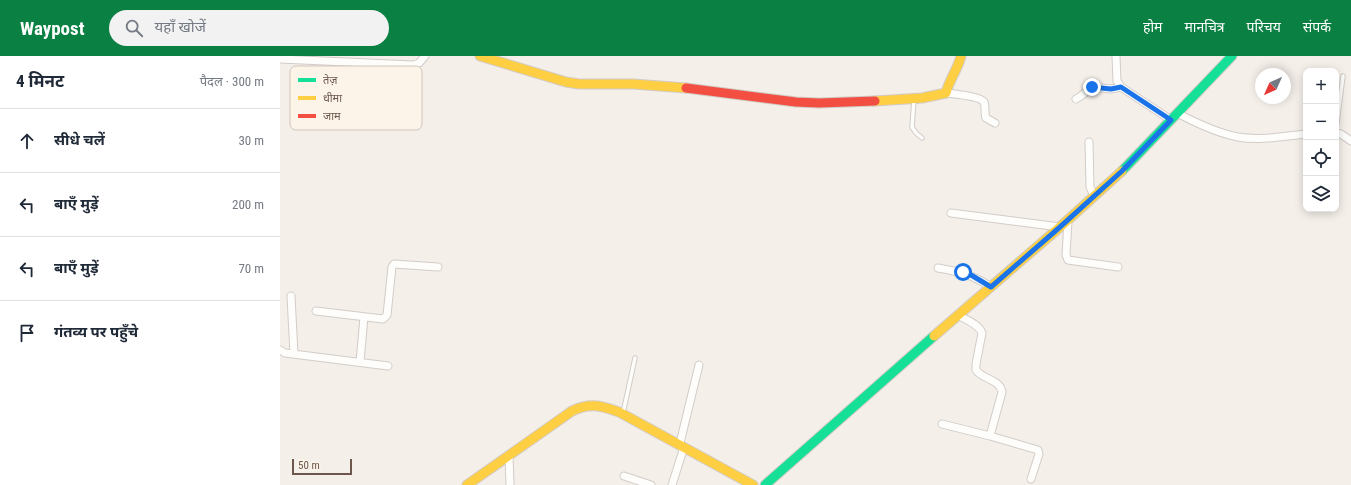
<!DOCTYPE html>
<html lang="hi">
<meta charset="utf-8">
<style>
body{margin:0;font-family:"Roboto Condensed","Noto Sans Devanagari",sans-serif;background:#f2f2f3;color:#1f2937}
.controls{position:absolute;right:12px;top:12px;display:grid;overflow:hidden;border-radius:8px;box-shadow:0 2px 10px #0003}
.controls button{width:36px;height:36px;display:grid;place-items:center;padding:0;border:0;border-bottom:1px solid #e0e1e3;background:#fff;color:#1f2937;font:20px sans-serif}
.compass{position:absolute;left:975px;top:12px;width:36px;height:36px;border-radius:50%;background:#fff;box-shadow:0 2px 10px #0003;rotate:225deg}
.scale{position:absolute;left:12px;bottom:10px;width:60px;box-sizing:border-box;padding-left:4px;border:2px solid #6d574d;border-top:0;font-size:11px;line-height:14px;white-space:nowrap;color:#6d574d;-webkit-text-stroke:3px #fcf4e9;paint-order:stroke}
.stop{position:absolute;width:12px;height:12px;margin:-9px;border:3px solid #1a73e8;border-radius:50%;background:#fff}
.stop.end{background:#1a73e8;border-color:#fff;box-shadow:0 1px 4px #0008}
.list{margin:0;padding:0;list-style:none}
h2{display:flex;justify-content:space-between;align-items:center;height:52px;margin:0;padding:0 16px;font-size:17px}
h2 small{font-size:13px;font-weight:400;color:#747a83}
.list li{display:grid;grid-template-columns:26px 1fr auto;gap:12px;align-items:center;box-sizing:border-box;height:64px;padding:0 16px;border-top:1px solid #e0e1e3}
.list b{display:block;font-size:15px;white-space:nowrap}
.list em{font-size:13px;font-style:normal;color:#747a83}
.icon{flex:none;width:22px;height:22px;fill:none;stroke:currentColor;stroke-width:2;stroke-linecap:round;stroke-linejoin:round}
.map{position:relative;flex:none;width:1071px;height:429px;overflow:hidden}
header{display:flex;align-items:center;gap:24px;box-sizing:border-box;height:56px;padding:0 20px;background:#0b8043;color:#fff}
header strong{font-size:19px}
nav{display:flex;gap:22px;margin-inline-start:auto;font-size:14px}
.search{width:280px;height:36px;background:#f2f2f3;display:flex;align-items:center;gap:10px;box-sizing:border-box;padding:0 14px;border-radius:22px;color:#747a83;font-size:15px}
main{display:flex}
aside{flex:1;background:#fff}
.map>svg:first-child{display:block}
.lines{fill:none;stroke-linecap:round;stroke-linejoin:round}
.lane-casing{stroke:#d3ccc7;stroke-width:5.5}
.street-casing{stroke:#d3ccc7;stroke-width:9}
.fast-casing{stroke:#d2cbc6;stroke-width:11}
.slow-casing{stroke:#d2cbc6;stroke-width:11}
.jam-casing{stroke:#d2cbc6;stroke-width:11}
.lane{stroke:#fdfdfc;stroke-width:3.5}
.street{stroke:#fdfdfc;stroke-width:7}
.fast{stroke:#16e098;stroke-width:9}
.slow{stroke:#ffcf43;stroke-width:9}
.jam{stroke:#f24e42;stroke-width:9}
.route{stroke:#1a73e8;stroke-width:5}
.key{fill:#fcf4e9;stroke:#d1c5ba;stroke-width:1}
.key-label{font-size:11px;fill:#6d574d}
</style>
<header>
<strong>Waypost</strong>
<div class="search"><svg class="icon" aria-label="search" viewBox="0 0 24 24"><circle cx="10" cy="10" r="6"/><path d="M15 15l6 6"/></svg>यहाँ खोजें</div>
<nav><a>होम</a><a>मानचित्र</a><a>परिचय</a><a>संपर्क</a></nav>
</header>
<main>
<aside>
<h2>4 मिनट<small>पैदल · 300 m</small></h2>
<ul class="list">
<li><svg class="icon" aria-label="ahead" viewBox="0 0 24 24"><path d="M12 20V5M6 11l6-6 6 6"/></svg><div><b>सीधे चलें</b></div><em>30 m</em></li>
<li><svg class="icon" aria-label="left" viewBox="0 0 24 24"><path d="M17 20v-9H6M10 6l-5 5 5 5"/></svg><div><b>बाएँ मुड़ें</b></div><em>200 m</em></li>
<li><svg class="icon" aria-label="left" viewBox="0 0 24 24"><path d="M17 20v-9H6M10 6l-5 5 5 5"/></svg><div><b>बाएँ मुड़ें</b></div><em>70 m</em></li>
<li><svg class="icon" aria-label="arrive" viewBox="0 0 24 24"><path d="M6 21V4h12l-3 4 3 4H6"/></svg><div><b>गंतव्य पर पहुँचे</b></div></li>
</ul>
</aside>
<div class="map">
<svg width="1071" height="429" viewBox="0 0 1071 429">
<rect width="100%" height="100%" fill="#f4efe9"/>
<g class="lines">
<!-- lane casing -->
<g class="lane-casing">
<path id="lane" d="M634,43L632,71L636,77L642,82
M1056,74L1063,20
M343,357L355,302"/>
</g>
<!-- street casing -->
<g class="street-casing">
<path id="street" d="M836,0L837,25L841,31L891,64
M0,3L133,9L139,7L145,0
M666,37C673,38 700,40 704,46C706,50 704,58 706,62L715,67
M796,43L801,40L812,31L831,33L841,31
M897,57C916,67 937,77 958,81C980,85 1004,80 1026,78
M1056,77L1061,78L1071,85
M809,86L810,131L814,140
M671,157L780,171
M788,165L786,199L788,204L838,211
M658,212C681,216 691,218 711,231
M11,240L14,298
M36,255L103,263L107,259L112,211L114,208L158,211
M678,259C686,264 699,268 702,277L696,308V314C703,324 720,323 722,336L710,380L758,394L759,398L751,423
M0,294L5,297L108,310
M80,306L84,261
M662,368L710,380
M400,387L419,309
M229,399L230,429
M344,420L371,429
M392,429L404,391"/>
</g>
<!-- fast casing -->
<g class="fast-casing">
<path id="fast" d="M842,115L952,0
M485,429L654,280"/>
</g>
<!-- slow casing -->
<g class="slow-casing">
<path id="slow" d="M200,0L286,26L299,28H353L406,32
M595,45L642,42L666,37C669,24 678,13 681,0
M654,280L780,171L842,115
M187,429L292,355C310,346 321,350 339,356L473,429"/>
</g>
<!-- jam casing -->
<g class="jam-casing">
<path id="jam" d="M406,32L516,46L539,47L595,45"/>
</g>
<!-- lane -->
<use href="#lane" class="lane"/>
<!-- street -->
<use href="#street" class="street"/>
<!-- fast -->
<use href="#fast" class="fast"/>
<!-- slow -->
<use href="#slow" class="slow"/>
<!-- jam -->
<use href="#jam" class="jam"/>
</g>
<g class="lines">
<!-- route -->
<path class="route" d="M683,216L691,219L711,231L780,171L842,115L891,64L841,31L831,33L812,31"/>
</g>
<!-- legend -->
<rect x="10" y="10" width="132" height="64" rx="6" class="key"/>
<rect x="18" y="22" width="18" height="4" fill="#16e098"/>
<rect x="18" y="40" width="18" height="4" fill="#ffcf43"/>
<rect x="18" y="58" width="18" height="4" fill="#f24e42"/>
<g class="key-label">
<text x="43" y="28">तेज़</text>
<text x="43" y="46">धीमा</text>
<text x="43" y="64">जाम</text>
</g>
</svg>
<div class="controls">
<button>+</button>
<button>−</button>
<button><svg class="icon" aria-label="locate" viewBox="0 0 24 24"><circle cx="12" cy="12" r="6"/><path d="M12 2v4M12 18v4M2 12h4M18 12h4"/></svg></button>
<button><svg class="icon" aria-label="layers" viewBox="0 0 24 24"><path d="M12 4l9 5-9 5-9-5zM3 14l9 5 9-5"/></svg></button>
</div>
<svg class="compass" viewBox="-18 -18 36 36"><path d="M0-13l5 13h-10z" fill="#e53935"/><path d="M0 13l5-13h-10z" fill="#747a83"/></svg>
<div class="scale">50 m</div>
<div class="stop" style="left:683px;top:216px"></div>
<div class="stop end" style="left:812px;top:31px"></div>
</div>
</main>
